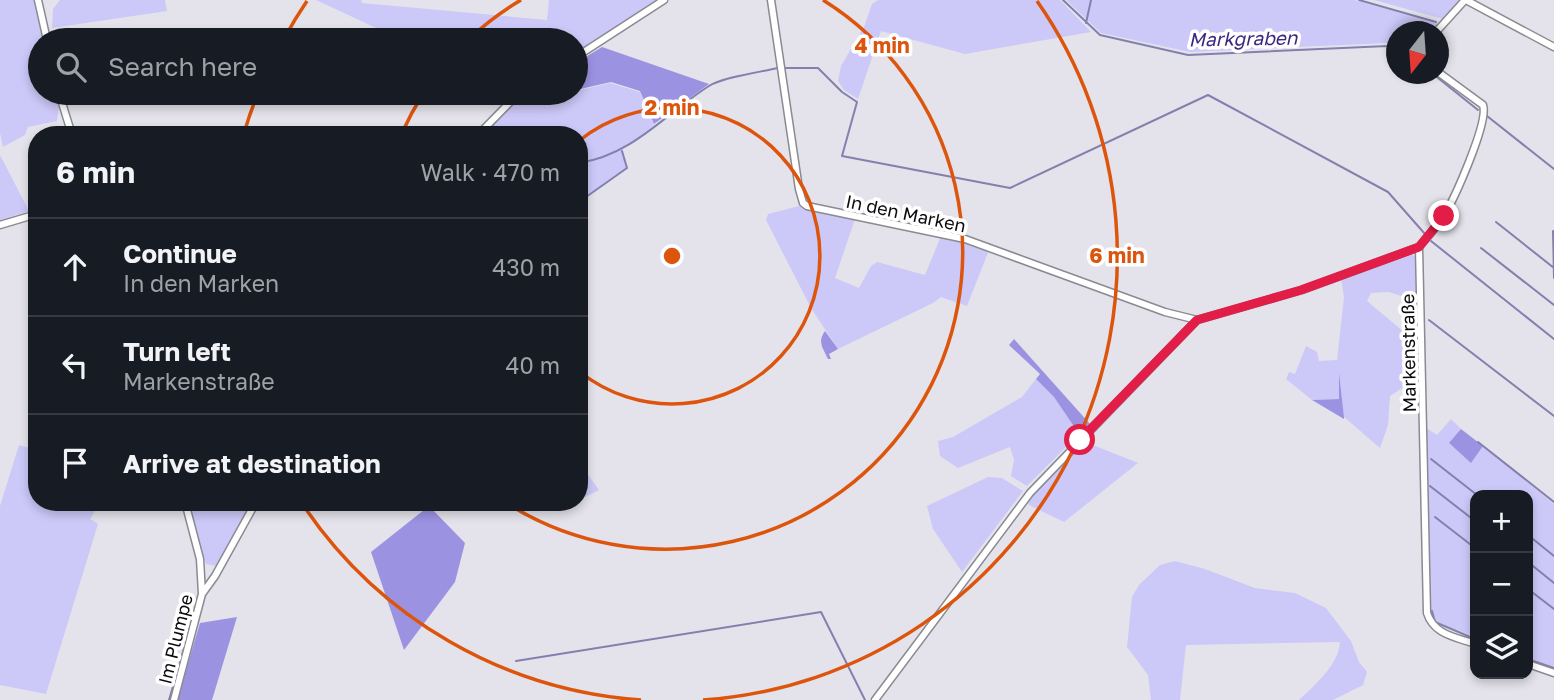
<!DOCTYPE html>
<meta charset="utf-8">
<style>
body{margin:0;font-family:"Golos Text",sans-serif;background:#242831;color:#f1f3f6}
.controls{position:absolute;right:21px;bottom:21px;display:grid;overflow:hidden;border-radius:14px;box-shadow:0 4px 10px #0003}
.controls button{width:63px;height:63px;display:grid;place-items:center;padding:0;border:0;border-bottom:2px solid #363941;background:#171b24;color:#f1f3f6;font:35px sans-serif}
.compass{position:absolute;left:1386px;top:21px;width:63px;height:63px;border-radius:50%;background:#171b24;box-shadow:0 4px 10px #0003;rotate:197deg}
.stop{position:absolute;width:21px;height:21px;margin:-16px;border:5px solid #e11d48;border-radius:50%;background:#fff}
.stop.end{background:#e11d48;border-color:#fff;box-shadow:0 2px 7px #0008}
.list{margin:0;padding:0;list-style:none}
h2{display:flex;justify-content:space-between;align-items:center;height:91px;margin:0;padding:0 28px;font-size:30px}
h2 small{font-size:23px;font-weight:400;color:#9ea1a6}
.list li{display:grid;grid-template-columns:46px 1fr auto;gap:21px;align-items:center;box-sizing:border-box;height:98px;padding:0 28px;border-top:2px solid #363941}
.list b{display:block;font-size:26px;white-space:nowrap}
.list p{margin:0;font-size:23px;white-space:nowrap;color:#9ea1a6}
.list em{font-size:23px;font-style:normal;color:#9ea1a6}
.icon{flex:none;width:38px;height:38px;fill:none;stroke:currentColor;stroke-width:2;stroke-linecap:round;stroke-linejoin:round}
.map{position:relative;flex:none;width:1554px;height:700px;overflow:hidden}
.search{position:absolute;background:#171b24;box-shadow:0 4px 10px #0003;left:28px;top:28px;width:560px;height:77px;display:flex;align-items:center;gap:18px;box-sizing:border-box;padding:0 24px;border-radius:38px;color:#9ea1a6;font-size:26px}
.panel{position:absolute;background:#171b24;box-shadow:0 4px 10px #0003;left:28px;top:126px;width:560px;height:385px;border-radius:28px}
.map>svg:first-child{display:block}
.green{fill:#ccc8f8}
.forest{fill:#9c92e2}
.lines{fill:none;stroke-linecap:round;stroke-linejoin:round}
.stream{stroke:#8480ae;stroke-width:2}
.minor-casing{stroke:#8a8a91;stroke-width:9}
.minor{stroke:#fff;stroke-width:6}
.route{stroke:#e11d48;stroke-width:9}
.ring{fill:none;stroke:#dd550c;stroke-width:3.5}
.labels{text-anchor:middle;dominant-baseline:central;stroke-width:7;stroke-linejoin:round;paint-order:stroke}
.street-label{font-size:18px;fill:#0b0b0e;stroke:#fff}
.water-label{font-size:19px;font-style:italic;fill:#3e2783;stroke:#fff}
.centre{fill:#dd550c;stroke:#fff;stroke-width:3.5}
.ring-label{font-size:21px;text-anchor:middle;font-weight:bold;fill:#dd550c;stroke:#fff;stroke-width:7;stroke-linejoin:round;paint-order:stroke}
</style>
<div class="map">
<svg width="1554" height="700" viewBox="0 0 1554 700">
<rect width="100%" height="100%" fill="#e4e3eb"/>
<!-- green -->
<path class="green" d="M0,0H34L43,40H40V93H56L59,106L57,121L28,127L25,135L3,147L0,133Z
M60,0H165L167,11L52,28L53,9Z
M316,0H361L362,3L547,20L549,0H660L576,55V40H402Z
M878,0H1060L1091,32L965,54L881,31L858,99L844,90L838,81L841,66L864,27L872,4Z
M1066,0H1354L1439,24L1433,31L1396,32V45L1387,43L1190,52L1101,33Z
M1374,0H1459L1443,19Z
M610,83L640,92L654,125L622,150L627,168L579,201V135H483L520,97L527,93H576V91Z
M0,155L29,211L0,220Z
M803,205L809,210L855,219L835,278L859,288L871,266L877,262L925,275L941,236L989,250L967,306L941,297L933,303L838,349L811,308L766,220L768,214Z
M1410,253L1417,258L1416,301L1389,292L1371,293L1367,301L1416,342L1418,378L1390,396L1388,425L1380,448L1344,417L1339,376V399L1312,400L1286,379L1289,372L1295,374L1306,346L1317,352L1319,361L1337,360L1344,297L1341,279Z
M1036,379L1054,397L1079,434L1027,486L1011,476L1014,460L1010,447L958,468L940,456L938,441L953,437L1022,397Z
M1451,419L1461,429L1450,444L1471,462L1483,446L1554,504V668L1528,657V495H1475V637L1435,621L1430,610L1426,428L1437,435Z
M1083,441L1138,463L1064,522L1029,505L1027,499Z
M19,445L37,450V502H101L90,519L98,524L46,694L0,685V506Z
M579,462L599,490L579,500Z
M988,477L1002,478L1023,491L962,572L933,529L927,506Z
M188,502H251L216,566L206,564Z
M1175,561L1205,569L1255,588L1295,593L1326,608L1351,641L1359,662L1367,672L1363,685L1333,700H1299C1315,685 1339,664 1340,642L1186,645L1180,700H1151L1148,675L1127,647L1132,597L1139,585L1160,565Z"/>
<!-- forest -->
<path class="forest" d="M602,47L709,84L654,124L640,91L611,82L576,90V63Z
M825,331L838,349L829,354L831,359H828C823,348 817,342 825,331Z
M1014,339L1090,424L1079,434L1054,397L1036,379L1040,374L1009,345Z
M1339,373L1344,417V419L1312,400L1339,399Z
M1461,429L1483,446L1471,463L1449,443Z
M429,506L465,543L455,582L404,650L371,552Z
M237,617L212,700H177L200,623Z"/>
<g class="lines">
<!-- stream -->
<path class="stream" d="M1063,0L1100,35L1188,55L1387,46L1396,48
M1359,0L1436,22
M1086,23L1091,0
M786,68H818L842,92L857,102L842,156L1010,188L1208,95L1388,192L1425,234
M1433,74L1478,110
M1487,116L1554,169
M579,163C633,155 666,113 709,86C723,77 761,72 778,68
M579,202L627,168L622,151
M1496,222L1554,268
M1553,231L1554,278
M1431,241L1554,339
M1481,248L1554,305
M1429,320L1554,416
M1478,442L1554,502
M1431,459L1477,495
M1430,486L1475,521
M1435,517L1475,548
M1528,535L1554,556
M1528,562L1554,583
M1528,589L1554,609
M1432,611L1435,622L1475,639
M1528,659L1554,668
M516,661L821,612L865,700
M169,700L191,625"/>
<!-- minor casing -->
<g class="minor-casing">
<path id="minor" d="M38,0L47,40
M771,0L799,189L803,203L807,206L965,239L1165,312L1197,320L1302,290L1419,247
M1466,0L1554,47
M1436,32L1465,0
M576,57L664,0
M1438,72L1483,105C1489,122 1454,200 1443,217C1436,228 1427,237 1419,247L1427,613C1434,635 1456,637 1475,644
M59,93L72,135
M478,135L519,93
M0,225L37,214
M202,594L215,576L256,502
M1528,664L1554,673
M174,700L202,594L200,559L185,502
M875,700L1030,493L1197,320"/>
</g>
<!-- minor -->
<use href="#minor" class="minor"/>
</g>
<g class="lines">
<!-- route -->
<path class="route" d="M1080,440L1197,320L1301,290L1419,247L1444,216"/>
</g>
<!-- distance rings -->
<g class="ring">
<path d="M580 140A148 148 0 1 1 580 372"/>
<path d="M402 133A297 297 0 0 1 423 94M469 39A297 297 0 0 1 521 0M823 0A297 297 0 1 1 508 504"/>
<path d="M641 700A445 445 0 0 1 303 505M244 133A445 445 0 0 1 258 93M285 37A445 445 0 0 1 307 1M1037 1A445 445 0 0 1 703 700"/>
</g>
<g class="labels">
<!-- street labels -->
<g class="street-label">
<text transform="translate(906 213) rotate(12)">In den Marken</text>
<text transform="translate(1408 353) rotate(-91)">Markenstraße</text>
<text transform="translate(175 639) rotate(-76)">Im Plumpe</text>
</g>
<!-- water labels -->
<g class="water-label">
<text transform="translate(1243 38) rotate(-1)">Markgraben</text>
</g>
</g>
<circle cx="672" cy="256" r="10" class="centre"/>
<g class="ring-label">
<text x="882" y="53">4 min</text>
<text x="672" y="115">2 min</text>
<text x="1117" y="263">6 min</text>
</g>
</svg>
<div class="controls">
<button>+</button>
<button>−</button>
<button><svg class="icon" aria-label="layers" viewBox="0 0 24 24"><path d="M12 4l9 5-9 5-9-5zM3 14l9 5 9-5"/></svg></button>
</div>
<svg class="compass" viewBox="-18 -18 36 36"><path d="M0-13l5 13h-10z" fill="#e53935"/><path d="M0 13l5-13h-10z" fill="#9ea1a6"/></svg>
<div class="stop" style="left:1080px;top:440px"></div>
<div class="stop end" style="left:1444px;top:216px"></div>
<div class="search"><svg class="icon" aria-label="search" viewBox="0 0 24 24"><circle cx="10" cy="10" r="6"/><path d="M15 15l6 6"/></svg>Search here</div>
<section class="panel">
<h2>6 min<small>Walk · 470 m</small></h2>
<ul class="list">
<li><svg class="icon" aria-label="ahead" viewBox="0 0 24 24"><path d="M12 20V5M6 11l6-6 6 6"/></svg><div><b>Continue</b><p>In den Marken</p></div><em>430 m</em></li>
<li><svg class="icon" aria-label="left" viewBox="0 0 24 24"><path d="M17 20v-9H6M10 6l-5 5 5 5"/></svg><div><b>Turn left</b><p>Markenstraße</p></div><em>40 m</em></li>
<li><svg class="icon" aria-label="arrive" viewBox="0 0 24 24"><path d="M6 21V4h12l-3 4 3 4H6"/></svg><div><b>Arrive at destination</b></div></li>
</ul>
</section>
</div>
